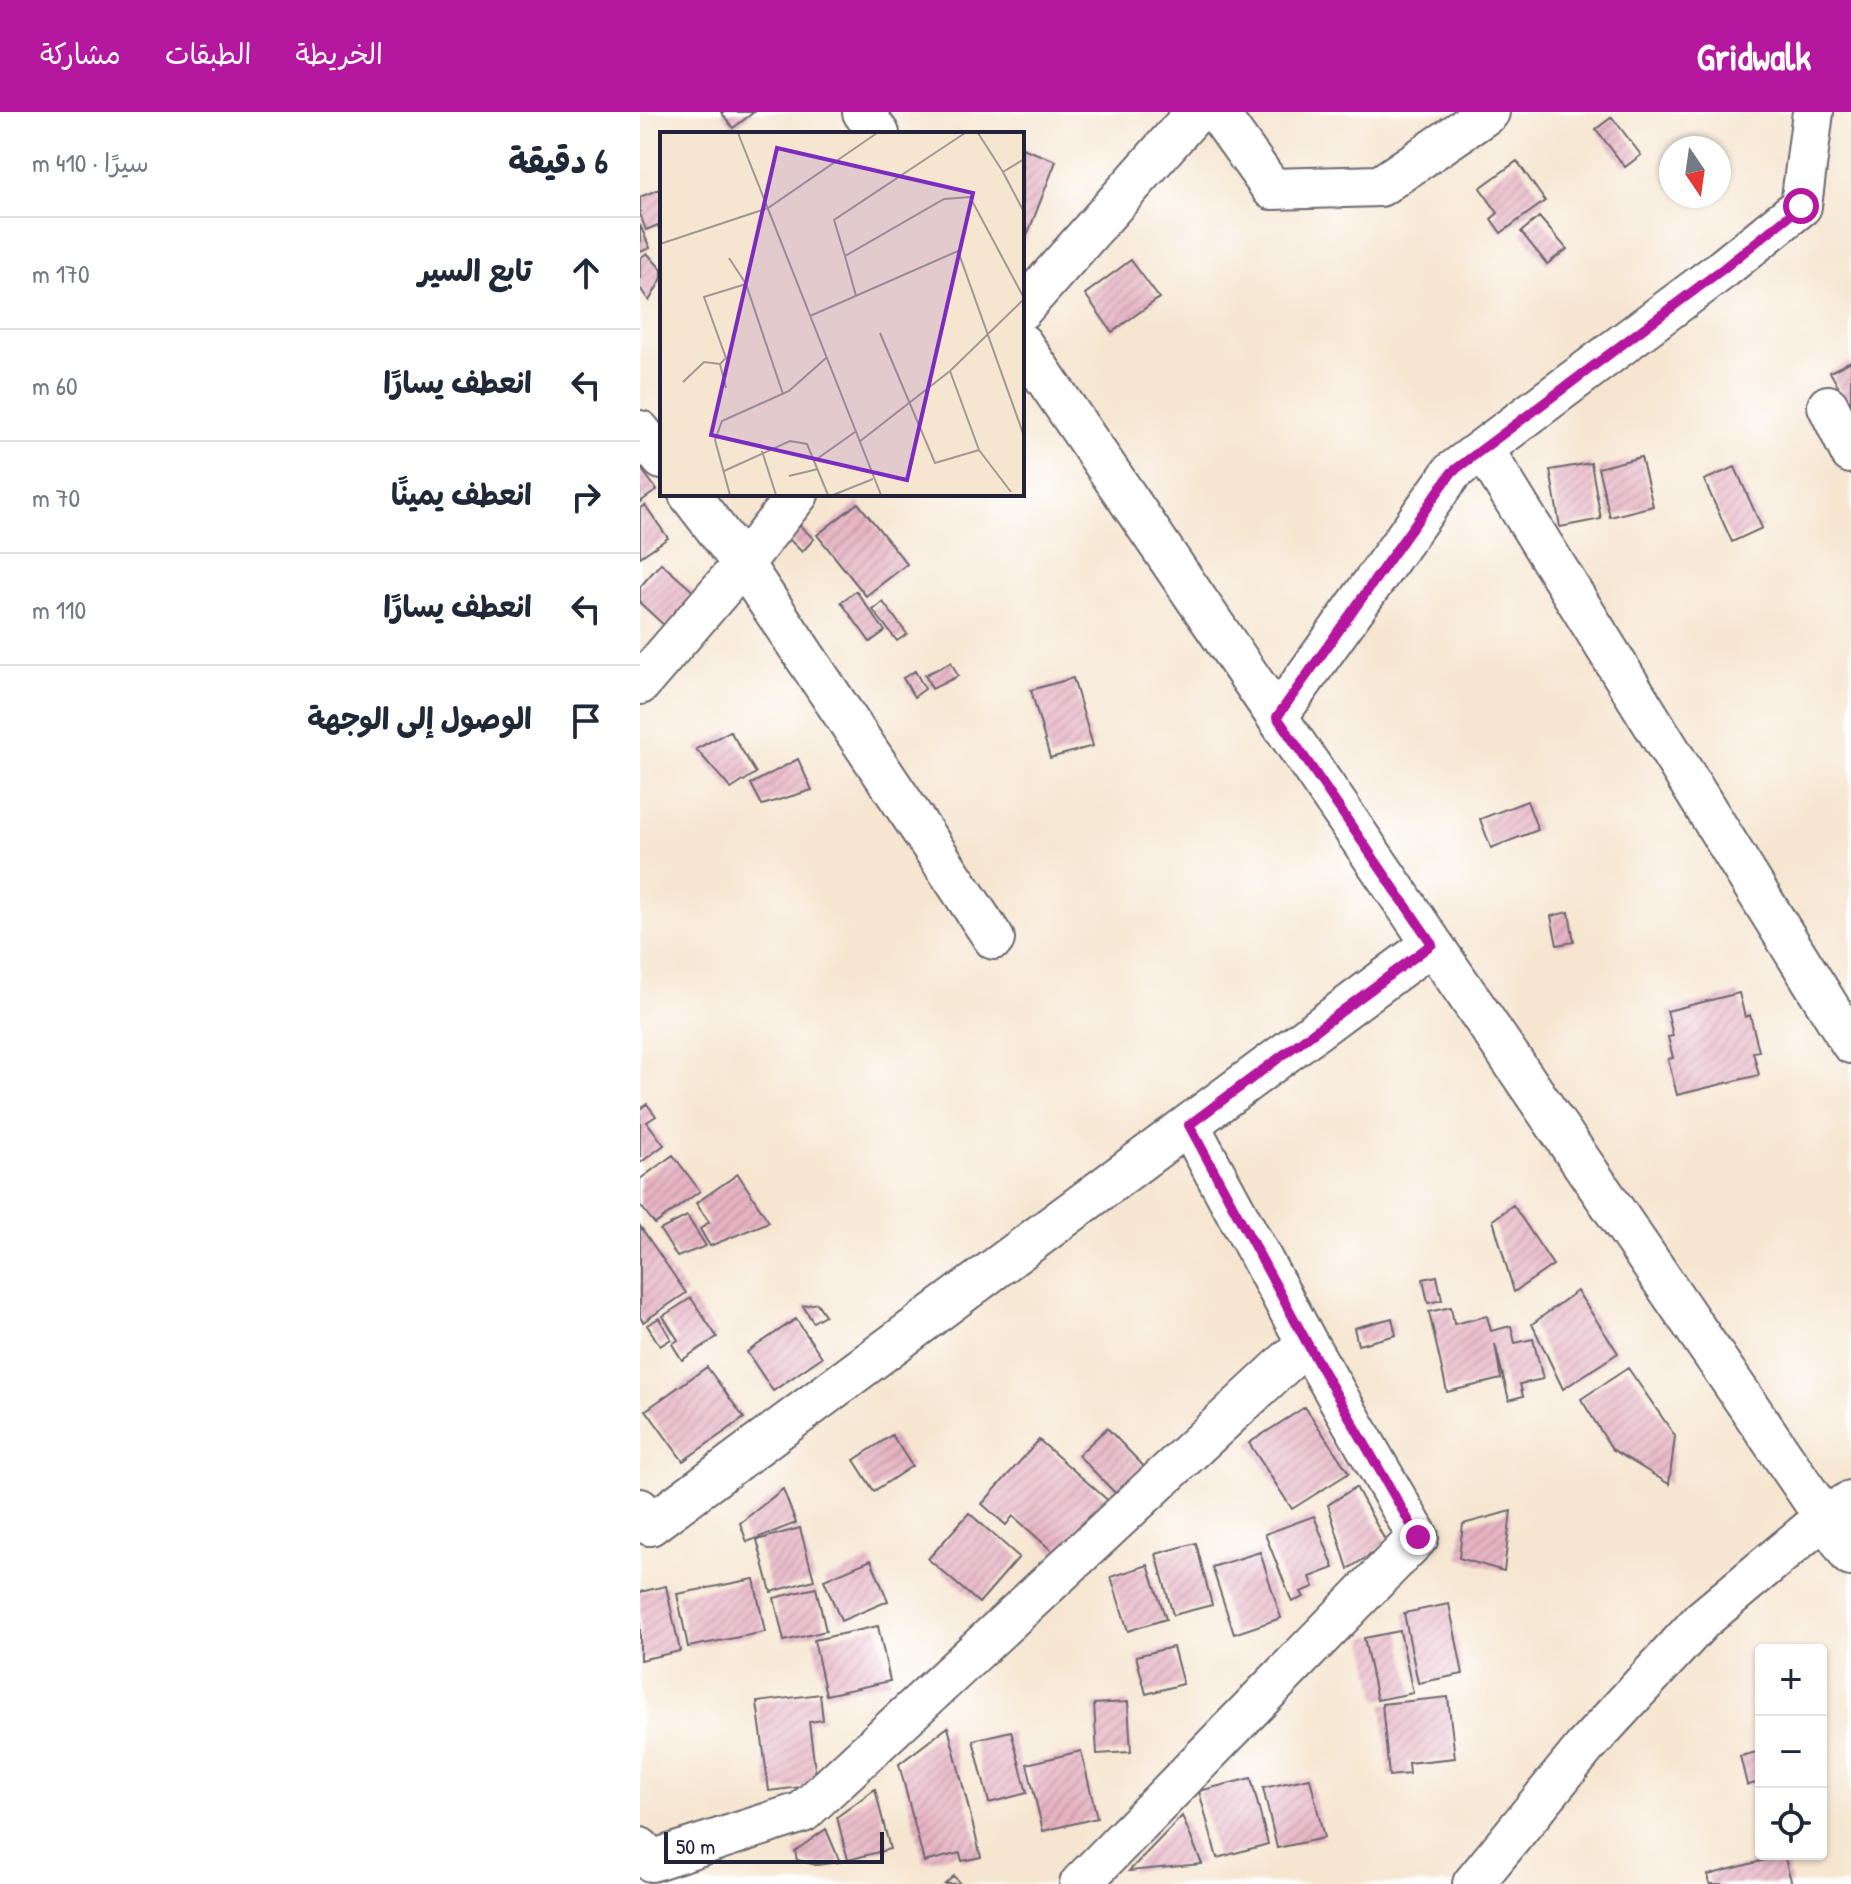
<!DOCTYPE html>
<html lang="ar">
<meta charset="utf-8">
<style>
body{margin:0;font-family:"Patrick Hand","Playpen Sans Arabic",sans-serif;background:#f6f6f7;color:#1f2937;direction:rtl}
.controls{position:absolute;right:24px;bottom:24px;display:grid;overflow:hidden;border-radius:8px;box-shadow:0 2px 6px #0004}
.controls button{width:72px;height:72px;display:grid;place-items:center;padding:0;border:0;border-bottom:2px solid #e0e1e3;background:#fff;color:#1f2937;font:40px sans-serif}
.compass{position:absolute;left:1019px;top:24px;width:72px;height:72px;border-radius:50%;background:#fff;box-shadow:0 2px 6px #0004;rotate:167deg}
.scale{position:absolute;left:24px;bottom:20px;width:220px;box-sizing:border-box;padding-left:8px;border:4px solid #22223b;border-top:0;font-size:22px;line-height:28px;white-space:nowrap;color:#22223b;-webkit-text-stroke:6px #fff;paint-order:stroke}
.stop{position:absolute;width:24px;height:24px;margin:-18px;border:6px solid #b5179e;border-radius:50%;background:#fff}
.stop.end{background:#b5179e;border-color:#fff;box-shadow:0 2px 8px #0008}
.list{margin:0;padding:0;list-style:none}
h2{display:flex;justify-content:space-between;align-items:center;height:104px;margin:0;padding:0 32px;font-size:34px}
h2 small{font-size:26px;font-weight:400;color:#747a83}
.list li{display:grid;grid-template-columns:52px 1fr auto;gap:24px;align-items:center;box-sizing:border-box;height:112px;padding:0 32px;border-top:2px solid #e0e1e3}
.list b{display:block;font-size:30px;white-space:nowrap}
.list em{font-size:26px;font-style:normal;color:#747a83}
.icon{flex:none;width:44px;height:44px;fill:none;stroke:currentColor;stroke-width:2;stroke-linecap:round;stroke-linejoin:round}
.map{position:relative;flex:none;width:1211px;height:1772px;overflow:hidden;direction:ltr}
header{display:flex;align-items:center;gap:48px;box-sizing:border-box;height:112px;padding:0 40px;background:#b5179e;color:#fff}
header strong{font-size:38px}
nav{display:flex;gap:44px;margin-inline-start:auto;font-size:28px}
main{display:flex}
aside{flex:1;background:#fff}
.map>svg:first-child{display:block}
.building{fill:url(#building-hatch)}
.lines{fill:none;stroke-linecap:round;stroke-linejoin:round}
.minor-casing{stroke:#6c676f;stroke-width:44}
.minor{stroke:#fff;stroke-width:40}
.route{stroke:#b5179e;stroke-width:10}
.inset-road{fill:none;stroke:#a19894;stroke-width:2}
.view{fill:#7b2cbf;fill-opacity:0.15;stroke:#7b2cbf;stroke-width:4}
.inset-edge{fill:none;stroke:#22223b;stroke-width:4}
</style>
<header>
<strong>Gridwalk</strong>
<nav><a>الخريطة</a><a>الطبقات</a><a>مشاركة</a></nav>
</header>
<main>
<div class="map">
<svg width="1211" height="1772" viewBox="0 0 1211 1772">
<defs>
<pattern id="building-hatch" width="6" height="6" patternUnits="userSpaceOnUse" patternTransform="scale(2)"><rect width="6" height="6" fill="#e6b3c3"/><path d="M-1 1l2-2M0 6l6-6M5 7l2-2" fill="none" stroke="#c59aa8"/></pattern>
</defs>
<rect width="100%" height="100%" fill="#fff"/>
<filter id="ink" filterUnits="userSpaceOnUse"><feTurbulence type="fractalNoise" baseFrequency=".0125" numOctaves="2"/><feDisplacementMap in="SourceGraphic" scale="16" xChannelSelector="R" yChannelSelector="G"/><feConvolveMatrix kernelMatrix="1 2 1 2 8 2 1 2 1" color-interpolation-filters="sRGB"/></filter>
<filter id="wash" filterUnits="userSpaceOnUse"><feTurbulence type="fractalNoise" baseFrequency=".006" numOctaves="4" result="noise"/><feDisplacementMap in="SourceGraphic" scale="32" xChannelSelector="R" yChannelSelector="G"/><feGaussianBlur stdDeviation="1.8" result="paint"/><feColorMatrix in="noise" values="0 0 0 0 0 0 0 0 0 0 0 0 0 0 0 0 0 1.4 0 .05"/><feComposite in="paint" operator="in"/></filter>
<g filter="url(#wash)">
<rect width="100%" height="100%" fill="#f6e6d0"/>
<g id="blocks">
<!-- building -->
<path class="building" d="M81,0H114L93,16Z
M972,5L1001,43L985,55L956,17Z
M382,36L416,49L385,129L382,128Z
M877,49L905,89L861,121L851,107L858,101L840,76Z
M22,76V124L18,113L6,118L0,102V85Z
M899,105L927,137L907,152L881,120Z
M0,113L10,136L0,140Z
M7,141L22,158V166L9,189L0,176V146Z
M491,148L519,186L472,220L445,182Z
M1211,249V297L1190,260Z
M1001,345L1013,394L970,405L958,356Z
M951,351L961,407L920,415L910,358Z
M0,355L17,378L0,390Z
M1095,355L1122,416L1092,430L1064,368Z
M218,391L267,452L226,484L177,423Z
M5,393L28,426L0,445V396Z
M158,412L174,427L162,440L146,424Z
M21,451L56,482L26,515L0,491V475Z
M216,479L245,519L230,530L201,490Z
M243,490L267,522L257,529L233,498Z
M311,550L318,564L292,577L285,563Z
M275,559L285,577L274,585L263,566Z
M433,566L453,634L410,646L391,578Z
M90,619L116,661L91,677L56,637Z
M158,647L172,678L122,693L111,672Z
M887,689L898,718L851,736L840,707Z
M929,800L934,830L917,833L911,804Z
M1099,881L1105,905L1110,903L1119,939L1113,940L1119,963L1037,983L1028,947L1033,946L1028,925L1033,924L1027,899Z
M7,992L16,1004L7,1010L24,1033L0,1051V997Z
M33,1043L60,1079L15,1112L0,1093V1067Z
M98,1062L129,1110L70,1134L60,1117L69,1110L56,1091Z
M873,1093L913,1153L874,1180L853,1108Z
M47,1104L66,1134L37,1145L20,1118Z
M0,1114L46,1181L3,1210L0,1205Z
M797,1164L802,1188L788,1191L783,1167Z
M937,1179L978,1241L923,1277L892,1212Z
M51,1186L77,1225L42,1248L32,1232L38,1228L23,1204Z
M177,1191L185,1203L173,1210L163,1194Z
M811,1195L814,1212L847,1204L851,1219L871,1214L875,1231L893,1227L903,1267L880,1272L883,1284L869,1288L855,1232L861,1267L807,1280L789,1200Z
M19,1206L31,1227L20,1234L7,1213Z
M752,1206L756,1223L718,1233L714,1216Z
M156,1207L182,1245L133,1279L107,1240Z
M67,1255L104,1306L43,1349L6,1298Z
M988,1256L1035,1324L1029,1372L972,1337L941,1287Z
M665,1295L709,1361L652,1397L609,1331Z
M467,1316L512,1363L484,1390L438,1343Z
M252,1323L272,1354L234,1379L214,1348Z
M399,1328L471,1391L421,1447L373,1404L366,1413L342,1392Z
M716,1375L747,1432L708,1457L688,1393Z
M143,1377L156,1411L107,1430L100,1411Z
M871,1399L864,1459L819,1446L823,1412Z
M329,1401L379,1445L339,1491L288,1447Z
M674,1404L694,1456L670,1465L674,1475L661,1480L664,1485L652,1490L625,1422Z
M160,1416L174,1468L131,1480L117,1428Z
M556,1431L572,1493L533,1503L516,1442Z
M620,1440L641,1506L594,1522L572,1455Z
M231,1448L248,1489L201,1509L184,1468Z
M508,1453L526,1507L488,1519L471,1465Z
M114,1467L125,1520L48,1535L37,1482Z
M26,1474L40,1539L0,1548V1480Z
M176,1476L186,1519L144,1529L134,1486Z
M809,1492L823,1562L778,1571L764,1501Z
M238,1514L250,1569L186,1583L174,1528Z
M760,1519L773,1581L737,1588L724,1526Z
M533,1535L543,1572L506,1582L496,1544Z
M180,1582L183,1608L169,1610L177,1673L129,1679L117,1590Z
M808,1585L815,1646L768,1651L769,1662L749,1664L742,1592Z
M488,1590L491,1640L457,1642L454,1592Z
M308,1615L341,1745L322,1749L320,1741L284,1750L259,1652Z
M371,1619L387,1681L349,1691L333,1628Z
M441,1639L457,1706L403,1719L387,1652Z
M1121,1639V1670L1107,1673L1100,1644Z
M611,1666L628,1732L577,1746L559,1679Z
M670,1666L684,1726L637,1736L623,1676Z
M235,1677L250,1737L208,1748L197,1705Z
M542,1704L562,1752L489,1759Z
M186,1717L200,1750L176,1753L157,1748L155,1739Z
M1144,1743L1152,1772H1070L1068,1763Z
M314,1764L320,1772H305Z"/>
</g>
</g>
<g filter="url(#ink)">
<use href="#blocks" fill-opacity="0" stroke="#6c676f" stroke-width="2"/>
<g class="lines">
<!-- minor casing -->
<g class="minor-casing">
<path id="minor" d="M223,0L239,22
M577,0L632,77L740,74L849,0
M382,197L556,0
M382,232L1211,1444
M1188,294L1211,341
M0,319L22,347
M843,337L1211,931
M49,382L103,452L354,827
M0,572L103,452L158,382
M637,605L812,360L1084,156L1161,94L1173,0
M549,1013L667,1231
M0,1397L10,1413L792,832
M0,1736L11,1749L163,1700L667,1231L778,1425L440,1772
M833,1772L945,1635L1062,1508L1184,1406L1211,1389"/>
</g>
<!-- minor -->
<use href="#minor" class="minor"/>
</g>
</g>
<g class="lines" filter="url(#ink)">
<!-- route -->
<path class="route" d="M778,1425L667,1231L549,1013L792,832L637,605L812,360L1084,156L1161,94"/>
</g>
<!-- overview -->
<g transform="translate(20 20)">
<rect width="364" height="364" fill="#f6e6d0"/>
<path class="inset-road" d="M78,1L221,363M305,1L174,88L185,124L284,67L310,65L364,166M318,1L343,40M364,27L343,40L364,80M0,112L108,76L217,1M185,124L196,164M69,126L86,152L123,262M150,184L298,119L364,304M220,201L275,331L319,318L290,239M23,250L44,230L60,232M66,256L60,232L66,226L44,165L86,152M199,310L290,239L364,167M319,318L351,360M102,319L116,363M154,329L195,300M64,339L130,309L147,312L168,363M129,344L158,337M70,363L55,308L62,289L129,259L166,226M173,363L213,347"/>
<path class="view" d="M117,16L313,61L247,348L51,303Z"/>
<rect width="364" height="364" class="inset-edge"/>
</g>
</svg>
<div class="controls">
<button>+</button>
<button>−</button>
<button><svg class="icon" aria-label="locate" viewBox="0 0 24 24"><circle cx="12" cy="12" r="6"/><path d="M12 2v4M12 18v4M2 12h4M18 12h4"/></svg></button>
</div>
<svg class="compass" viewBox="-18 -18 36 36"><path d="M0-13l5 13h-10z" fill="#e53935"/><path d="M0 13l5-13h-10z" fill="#747a83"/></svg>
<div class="scale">50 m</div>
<div class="stop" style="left:1161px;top:94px"></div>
<div class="stop end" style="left:778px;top:1425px"></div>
</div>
<aside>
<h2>6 دقيقة<small>سيرًا · 410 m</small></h2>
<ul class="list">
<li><svg class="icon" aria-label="ahead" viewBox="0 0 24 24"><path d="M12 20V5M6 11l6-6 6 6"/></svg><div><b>تابع السير</b></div><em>170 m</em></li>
<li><svg class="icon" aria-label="left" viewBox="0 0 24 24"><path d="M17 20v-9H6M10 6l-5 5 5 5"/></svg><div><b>انعطف يسارًا</b></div><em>60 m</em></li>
<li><svg class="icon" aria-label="right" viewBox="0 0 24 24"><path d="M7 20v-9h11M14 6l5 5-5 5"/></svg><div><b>انعطف يمينًا</b></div><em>70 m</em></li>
<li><svg class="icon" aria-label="left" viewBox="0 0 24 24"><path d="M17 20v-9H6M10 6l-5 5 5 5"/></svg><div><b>انعطف يسارًا</b></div><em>110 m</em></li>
<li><svg class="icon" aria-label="arrive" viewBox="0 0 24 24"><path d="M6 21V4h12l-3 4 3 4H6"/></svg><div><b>الوصول إلى الوجهة</b></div></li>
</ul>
</aside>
</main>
